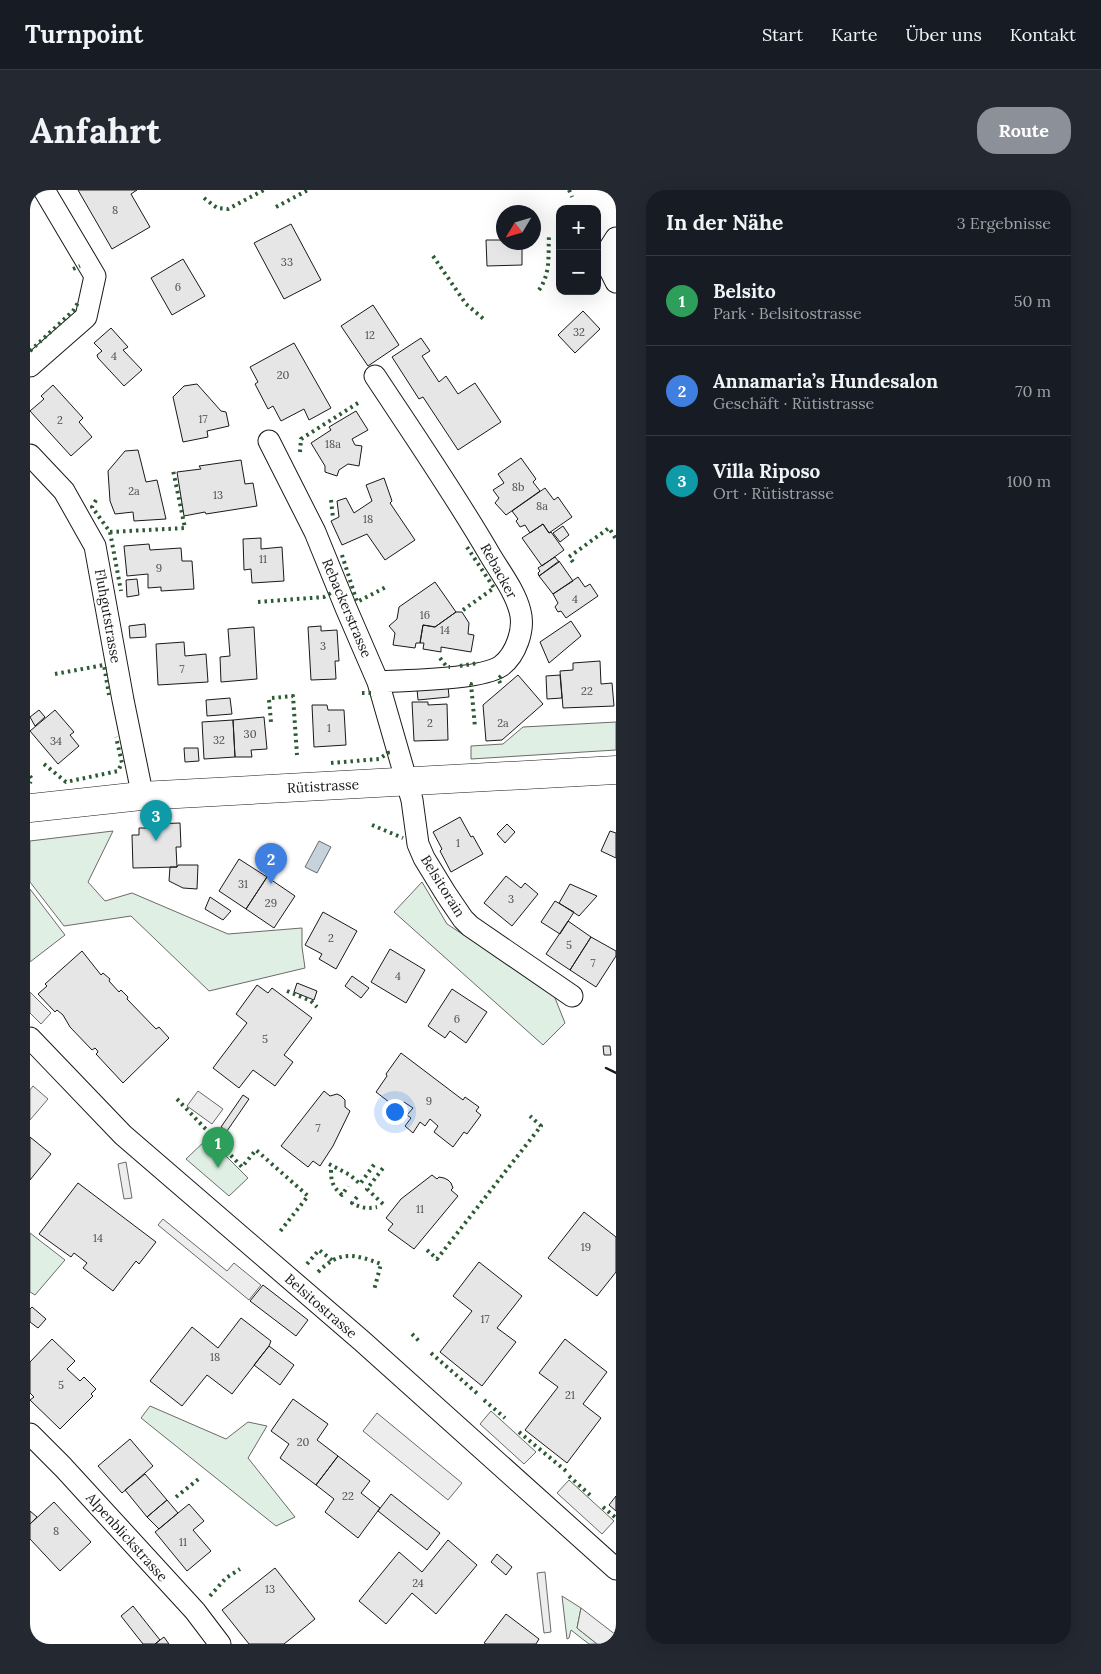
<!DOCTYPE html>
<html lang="de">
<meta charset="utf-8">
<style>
body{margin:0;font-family:Lora,serif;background:#242831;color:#f1f3f6}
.controls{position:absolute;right:15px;top:15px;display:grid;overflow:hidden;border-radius:10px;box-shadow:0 5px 20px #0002}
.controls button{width:45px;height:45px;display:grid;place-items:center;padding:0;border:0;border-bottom:1px solid #363941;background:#171b24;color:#f1f3f6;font:25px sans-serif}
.compass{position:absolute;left:466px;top:15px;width:45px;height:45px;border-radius:50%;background:#171b24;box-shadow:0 5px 20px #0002;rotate:232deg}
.you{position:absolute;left:364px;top:921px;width:18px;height:18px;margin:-12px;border:4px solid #fff;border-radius:50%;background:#1a73e8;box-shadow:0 0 0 8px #1a73e833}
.badge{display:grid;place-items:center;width:32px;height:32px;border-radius:50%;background:#8c9099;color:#fff;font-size:16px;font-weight:700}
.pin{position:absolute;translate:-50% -41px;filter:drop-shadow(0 1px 2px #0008)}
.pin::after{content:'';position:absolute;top:26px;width:18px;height:15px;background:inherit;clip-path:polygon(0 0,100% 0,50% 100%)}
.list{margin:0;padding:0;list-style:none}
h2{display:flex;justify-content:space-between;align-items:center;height:65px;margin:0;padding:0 20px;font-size:21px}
h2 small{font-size:16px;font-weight:400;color:#9ea1a6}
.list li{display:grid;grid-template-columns:32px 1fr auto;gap:15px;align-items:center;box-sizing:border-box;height:90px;padding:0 20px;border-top:1px solid #363941}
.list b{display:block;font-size:19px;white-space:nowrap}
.list p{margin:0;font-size:16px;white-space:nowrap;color:#9ea1a6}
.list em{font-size:16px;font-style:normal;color:#9ea1a6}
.map{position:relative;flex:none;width:586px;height:1454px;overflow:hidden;border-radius:20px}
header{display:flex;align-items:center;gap:30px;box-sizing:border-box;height:70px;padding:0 25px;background:#171b24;border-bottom:1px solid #363941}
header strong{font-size:24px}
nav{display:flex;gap:28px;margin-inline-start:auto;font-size:18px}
.intro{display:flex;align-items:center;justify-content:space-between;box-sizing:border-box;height:120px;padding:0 30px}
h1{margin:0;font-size:35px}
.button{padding:12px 22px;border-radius:20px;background:#8c9099;color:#fff;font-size:18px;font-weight:700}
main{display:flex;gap:30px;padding:0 30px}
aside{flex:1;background:#171b24;border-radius:20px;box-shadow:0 5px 20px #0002}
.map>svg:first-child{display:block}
.green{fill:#e0efe3;stroke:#6a6a6a}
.parking{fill:#ededed;stroke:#6a6a6a}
.water{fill:#c6d2dc;stroke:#6a6a6a}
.building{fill:#e6e6e6;stroke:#1a1a1a}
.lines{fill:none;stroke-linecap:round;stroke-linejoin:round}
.minor-casing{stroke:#1a1a1a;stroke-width:23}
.primary-casing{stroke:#1a1a1a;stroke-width:29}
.minor{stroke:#fff;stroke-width:21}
.primary{stroke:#fff;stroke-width:28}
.hedge{stroke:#2b5a34;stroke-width:4;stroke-dasharray:2.5 4;stroke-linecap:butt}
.wall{stroke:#1a1a1a;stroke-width:2.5}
.labels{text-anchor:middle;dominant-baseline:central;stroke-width:4;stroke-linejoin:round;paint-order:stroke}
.number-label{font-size:11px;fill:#4d4d4d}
.street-label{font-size:14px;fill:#1a1a1a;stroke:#fff}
</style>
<header>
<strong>Turnpoint</strong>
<nav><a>Start</a><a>Karte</a><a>Über uns</a><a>Kontakt</a></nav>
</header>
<div class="intro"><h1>Anfahrt</h1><a class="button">Route</a></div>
<main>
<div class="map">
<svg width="586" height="1454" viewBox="0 0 586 1454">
<rect width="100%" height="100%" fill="#fff"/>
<!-- green -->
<path class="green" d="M586,532V560L441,569V556L473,554L493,537Z
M83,641L58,692L75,711L102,703L198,744L272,738V757L275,778L179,801L101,726L34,736L0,692V651Z
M392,692L417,734L523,803L535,833L513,855L364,722Z
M0,699L35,745L0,772Z
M178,948L218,988L199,1006L156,969Z
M0,1043L35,1070L5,1105L0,1102Z
M120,1216L196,1249L218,1232L237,1236L218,1268L265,1327L246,1336L111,1228Z
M532,1406L551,1418L547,1438L567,1454H559L541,1440L539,1448L537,1449Z"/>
<!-- parking -->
<path class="parking" d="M0,802L21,823L11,834L0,823Z
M3,896L18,909L0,930V900Z
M168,901L193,919L182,934L157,916Z
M96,972L102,1008L94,1009L88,974Z
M133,1029L197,1081L204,1073L231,1095L219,1110L128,1035Z
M461,1221L506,1262L494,1274L450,1234Z
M347,1223L432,1293L418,1310L333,1241Z
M539,1290L584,1331L572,1344L527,1303Z
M515,1382L521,1442L514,1443L507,1383Z
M551,1418L586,1445V1454H567L547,1438Z"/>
<!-- water -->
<path class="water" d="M289,651L301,657L287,683L275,677Z"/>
<!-- building -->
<path class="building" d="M48,0H107L101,4L120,37L82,59Z
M261,34L291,90L254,109L224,53Z
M456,50H473V52H492V75L457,76Z
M153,69L175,106L142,125L121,88Z
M343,115L369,155L338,176L311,136Z
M553,121L570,139L545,163L528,145Z
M81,138L98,157L93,160L112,180L94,196L68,168L67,165L72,161L64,153Z
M391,148L400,161L392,166L409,192L416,186L428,204L445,193L471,232L428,260L393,207L389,209L362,167Z
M264,153L301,218L279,230L274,219L251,231L243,216L238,219L225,194L228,192L220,177Z
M167,194L191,221L196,222L199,236L177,241L178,247L153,252L143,207L154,196Z
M23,195L53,228L49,232L62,247L41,266L0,221L14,209L11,206Z
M326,221L338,240L322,249L325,255L332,256L329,276L318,274L309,280L307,286L295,282V276L281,253L301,240L299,237Z
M108,260L116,292L127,290L136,329L104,331L103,322L85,324L80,311L78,281L95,261Z
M491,268L506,289L503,292L510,301L476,325L465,313L469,308L463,300L474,293L468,284Z
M211,270L215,294L223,293L227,316L176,324L175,322L154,326L147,282L171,279L169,276Z
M354,288L362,311L360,313L385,350L355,370L337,344L312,355L301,331L309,327L307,311L316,308L324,323L342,311L336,295Z
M515,298L524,310L528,307L542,327L519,343L513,334L500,343L495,335L490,337L486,331L488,329L482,321Z
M513,334L519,343L521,342L534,360L512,376L492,348Z
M533,336L539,345L530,352L523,343Z
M231,348V359L252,357L254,391L222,393L221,379L214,380L213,349Z
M119,354L120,360L151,358L152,371H162L164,399L131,401V397L118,398V384L97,386L94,356Z
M525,367L529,372L509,386L508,383L510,381L508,378Z
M529,371L543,391L523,404L509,386Z
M548,387L555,397L560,394L568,406L536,428L531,421L528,422L525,417L528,413L523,404Z
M107,389L109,405L97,407L96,390Z
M405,392L426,422L405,437L393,435L390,453H386L385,458L363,455L365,443L359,436L367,429L369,417Z
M426,422H432L439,433L438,444L444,445L441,462L411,457V462L393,459L394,453H390L393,435L405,437Z
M541,431L551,446L519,473L510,452Z
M115,434L116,447L100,448L99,436Z
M291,436V441L307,440L309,471H305L306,489L281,490L278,437Z
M224,437L227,489L191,492L190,467L200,466L198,439Z
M154,452L155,466L176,464L178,492L128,495L126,454Z
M570,471L571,494L582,493L584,516L533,518L530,481L543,480V473Z
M488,485L513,514L472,550L456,551L453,515Z
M530,485L532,508L517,509L516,486Z
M418,496L419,507L388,510L387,499Z
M200,508L202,524L177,526L176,510Z
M382,512H398V515L417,514L418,550L384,551Z
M282,515H297L298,520H314L316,555L284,557Z
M9,520L15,527L5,536L0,527Z
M25,520L44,542L40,545L49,556L28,574L0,541Z
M234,527L237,559L221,560L222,567H205L203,530Z
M203,530L205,567L174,569L172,532Z
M154,558H168L169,571L155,572Z
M430,627L441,647L443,646L453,664L421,682L410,661L412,659L403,642Z
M150,633L151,657H146L147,677L103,678L102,645H109V638H123L122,634Z
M477,634L485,642L475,653L467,644Z
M580,641L586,643V668L571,661Z
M209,669L237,687L216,719L189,701Z
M148,675H168L167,699L153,698L139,691L140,677H147Z
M476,686L491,698L495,693L508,704L482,736L454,713Z
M237,687L265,706L244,738L216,719Z
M540,694L567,706L549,726L529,713Z
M180,707L201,721L193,730L175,719Z
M525,711L544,722L530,744L511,732Z
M293,722L327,741L306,779L289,769L292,764L275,755Z
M538,731L561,747L540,780L516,764Z
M561,747L586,761V766L566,797L540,780Z
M360,759L395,780L376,813L341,792Z
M52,761L71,785L73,783L80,789L79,791L89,802L91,800L98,807L97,809L126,839L129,837L139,848L93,893L66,864L68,862L67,860L65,858L62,860L40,837L33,825L27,820L25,822L8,804L17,796L15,794Z
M322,786L339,798L331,808L315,796Z
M267,793L287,801L284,810L264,802Z
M227,795L238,803L242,798L282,828L254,865L263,872L245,896L223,880L209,898L183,878L217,833L206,824Z
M422,799L457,822L436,853L420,841L415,848L398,836Z
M573,856H580L581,865H574Z
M371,863L433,910L435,907L449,917L446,921L451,925L437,944L434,942L423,957L404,942L408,936L400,929L395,936L390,932L383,943L375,936L381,928L377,925L383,918L374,912L368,919L346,902L357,886L356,884Z
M294,901L300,906L307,904L311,906L315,910V917L320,921L303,956L290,976L283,971L278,977L251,956Z
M213,905L219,909L197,941L191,937Z
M0,947L21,964L0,990Z
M402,985L407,989L409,987L414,988L418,990L421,993L423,998L421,1000L428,1006L384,1059L358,1040L363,1034L356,1028L371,1009Z
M48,993L126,1052L109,1074L106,1071L83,1101L53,1078L57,1073L44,1063L41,1067L9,1044Z
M554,1022L586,1047V1082L567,1106L518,1068Z
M449,1072L492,1106L467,1138L486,1152L452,1196L410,1162L442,1121L423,1106Z
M233,1095L278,1130L266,1146L220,1111Z
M2,1117L16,1129L8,1138L0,1132V1119Z
M211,1128L241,1151L239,1156L202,1204L177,1185L152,1216L120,1191L162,1137L188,1158Z
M22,1149L45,1171L37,1179L50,1191L54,1187L66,1199L61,1204L63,1206L30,1239L0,1210L4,1207L0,1203V1172Z
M535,1149L577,1182L553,1214L571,1228L537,1273L495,1240L528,1197L509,1183Z
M239,1156L264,1175L250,1195L224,1175Z
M263,1209L298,1234L287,1250L308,1266L286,1295L250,1268L259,1254L241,1241Z
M100,1249L123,1276L92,1303L68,1276Z
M308,1266L340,1291L331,1303L350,1318L328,1348L295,1322L304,1309L286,1295Z
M115,1284L137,1310L117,1327L95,1300Z
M361,1304L410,1343L397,1360L348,1321Z
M586,1306V1321L579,1315Z
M137,1310L148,1323L129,1339L117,1327Z
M24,1312L61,1352L30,1381L0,1349V1334Z
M159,1314L174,1331L163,1340L181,1361L157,1381L125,1342Z
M0,1321L7,1327L0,1334Z
M418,1350L447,1375L406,1424L382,1403L356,1434L329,1411L369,1362L392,1382Z
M467,1364L482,1377L476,1385L461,1372Z
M245,1378L285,1429L254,1454H219L192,1420Z
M103,1416L130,1450L125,1454H113L91,1426Z
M476,1424L509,1449L506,1454H456L454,1453Z
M134,1447L139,1454H125L130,1450Z"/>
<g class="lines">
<!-- minor casing -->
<g class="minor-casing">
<path id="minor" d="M586,48L579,59L581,82L586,92
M0,176L56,127L65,86L14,0
M345,186C384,245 424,303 460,365C470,382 485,401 490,421C495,439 486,465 471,476C450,490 376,490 348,492
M239,251L285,342L316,418L348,492L382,610L388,654L394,668L416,704L433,729L440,736L542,806
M0,265L34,301L65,356L93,510L110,593L111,606
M0,848L93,945L332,1151L586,1379
M0,1244L33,1277L165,1421L190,1454"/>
</g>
<!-- primary casing -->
<g class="primary-casing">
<path id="primary" d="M0,618L111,606L586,580"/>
</g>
<!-- minor -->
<use href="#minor" class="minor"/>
<!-- primary -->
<use href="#primary" class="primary"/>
<!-- hedge -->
<path class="hedge" d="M539,0L542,7
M174,8L187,18L198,19L234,0
M246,17L278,0
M403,66L436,114L456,131
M43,79L50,76
M509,100C521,83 518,64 519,44
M0,161L43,121L49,111
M270,262L271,249L328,213
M66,310L62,317L80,342L91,401
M301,310L303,328
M80,342L155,338L143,280
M312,365L327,412L356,397
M543,372L539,367L579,338L586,349
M228,412L294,407L301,403L300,401
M433,420L464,398L435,354
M410,468L417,477H420
M430,476L448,473
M25,484L74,475L79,505
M471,486L468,489L472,496
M440,494H441L445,537
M332,503H342L343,506
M242,508L263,506L267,565
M239,510L241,532
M301,573L349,569L358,563L357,559
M14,574L36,592L88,581L92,573L86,547
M0,586L2,589L0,593
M342,635L373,648
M257,801L281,811L287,817
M147,909L212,977L226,960L278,1006L248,1044
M299,974L320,985L330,994L346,972
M301,980C301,992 303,997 312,1005L318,996
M327,1007L322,1013C331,1018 337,1019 347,1017
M353,1014L337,999L353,978
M397,1060L407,1069L511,936L500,926
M277,1074L289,1060L302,1070
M288,1082C310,1060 324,1064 351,1074L344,1100
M382,1144L391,1153
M401,1163L449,1205
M454,1210L475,1228
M489,1242L536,1281
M539,1286L560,1305
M146,1307L171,1287
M573,1317L586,1328
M180,1406L196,1388L210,1379"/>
<!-- wall -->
<path class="wall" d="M576,878L586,883"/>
</g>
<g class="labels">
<!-- number labels -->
<g class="number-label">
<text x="85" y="20">8</text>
<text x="257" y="72">33</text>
<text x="148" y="97">6</text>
<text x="549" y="142">32</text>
<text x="340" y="145">12</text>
<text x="84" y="166">4</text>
<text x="253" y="185">20</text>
<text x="173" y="229">17</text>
<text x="30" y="230">2</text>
<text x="303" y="254">18a</text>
<text x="488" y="297">8b</text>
<text x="104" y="301">2a</text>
<text x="188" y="305">13</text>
<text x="512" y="316">8a</text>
<text x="338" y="329">18</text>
<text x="233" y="369">11</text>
<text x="129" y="378">9</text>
<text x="545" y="409">4</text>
<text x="395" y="425">16</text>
<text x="415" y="440">14</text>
<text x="293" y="456">3</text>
<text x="152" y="479">7</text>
<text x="557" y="501">22</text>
<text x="400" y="533">2</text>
<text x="473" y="533">2a</text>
<text x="299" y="538">1</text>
<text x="220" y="544">30</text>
<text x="189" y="550">32</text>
<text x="26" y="551">34</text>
<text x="428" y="653">1</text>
<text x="213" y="694">31</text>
<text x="481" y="709">3</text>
<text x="241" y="713">29</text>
<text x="301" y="748">2</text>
<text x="539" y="755">5</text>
<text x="563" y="773">7</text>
<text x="368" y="786">4</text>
<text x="427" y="829">6</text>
<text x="235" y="849">5</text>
<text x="399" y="911">9</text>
<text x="288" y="938">7</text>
<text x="390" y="1019">11</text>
<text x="68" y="1048">14</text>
<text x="556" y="1057">19</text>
<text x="455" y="1129">17</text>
<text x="185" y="1167">18</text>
<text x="31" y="1195">5</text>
<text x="540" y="1205">21</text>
<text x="273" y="1252">20</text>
<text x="318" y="1306">22</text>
<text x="26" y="1341">8</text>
<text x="153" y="1352">11</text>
<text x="388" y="1393">24</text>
<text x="240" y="1399">13</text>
</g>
<!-- street labels -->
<g class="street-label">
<text transform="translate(469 381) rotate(61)">Rebacker</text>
<text transform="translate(317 418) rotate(67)">Rebackerstrasse</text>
<text transform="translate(78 426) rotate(80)">Fluhgutstrasse</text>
<text transform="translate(293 596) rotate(-3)">Rütistrasse</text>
<text transform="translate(413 696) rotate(58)">Belsitorain</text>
<text transform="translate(291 1116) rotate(41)">Belsitostrasse</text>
<text transform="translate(97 1347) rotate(48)">Alpenblickstrasse</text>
</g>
</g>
</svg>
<div class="controls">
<button>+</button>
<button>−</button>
</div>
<svg class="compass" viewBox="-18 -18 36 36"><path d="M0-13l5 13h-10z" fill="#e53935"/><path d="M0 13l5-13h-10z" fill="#9ea1a6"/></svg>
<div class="you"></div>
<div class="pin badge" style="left:188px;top:978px;background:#2e9e5b">1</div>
<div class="pin badge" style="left:241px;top:694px;background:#3f7fe0">2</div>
<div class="pin badge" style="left:126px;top:651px;background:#0f9aa8">3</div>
</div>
<aside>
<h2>In der Nähe<small>3 Ergebnisse</small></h2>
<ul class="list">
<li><span class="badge" style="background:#2e9e5b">1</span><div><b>Belsito</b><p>Park · Belsitostrasse</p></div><em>50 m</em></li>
<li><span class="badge" style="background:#3f7fe0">2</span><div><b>Annamaria’s Hundesalon</b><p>Geschäft · Rütistrasse</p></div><em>70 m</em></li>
<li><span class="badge" style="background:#0f9aa8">3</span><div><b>Villa Riposo</b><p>Ort · Rütistrasse</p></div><em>100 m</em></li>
</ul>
</aside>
</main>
